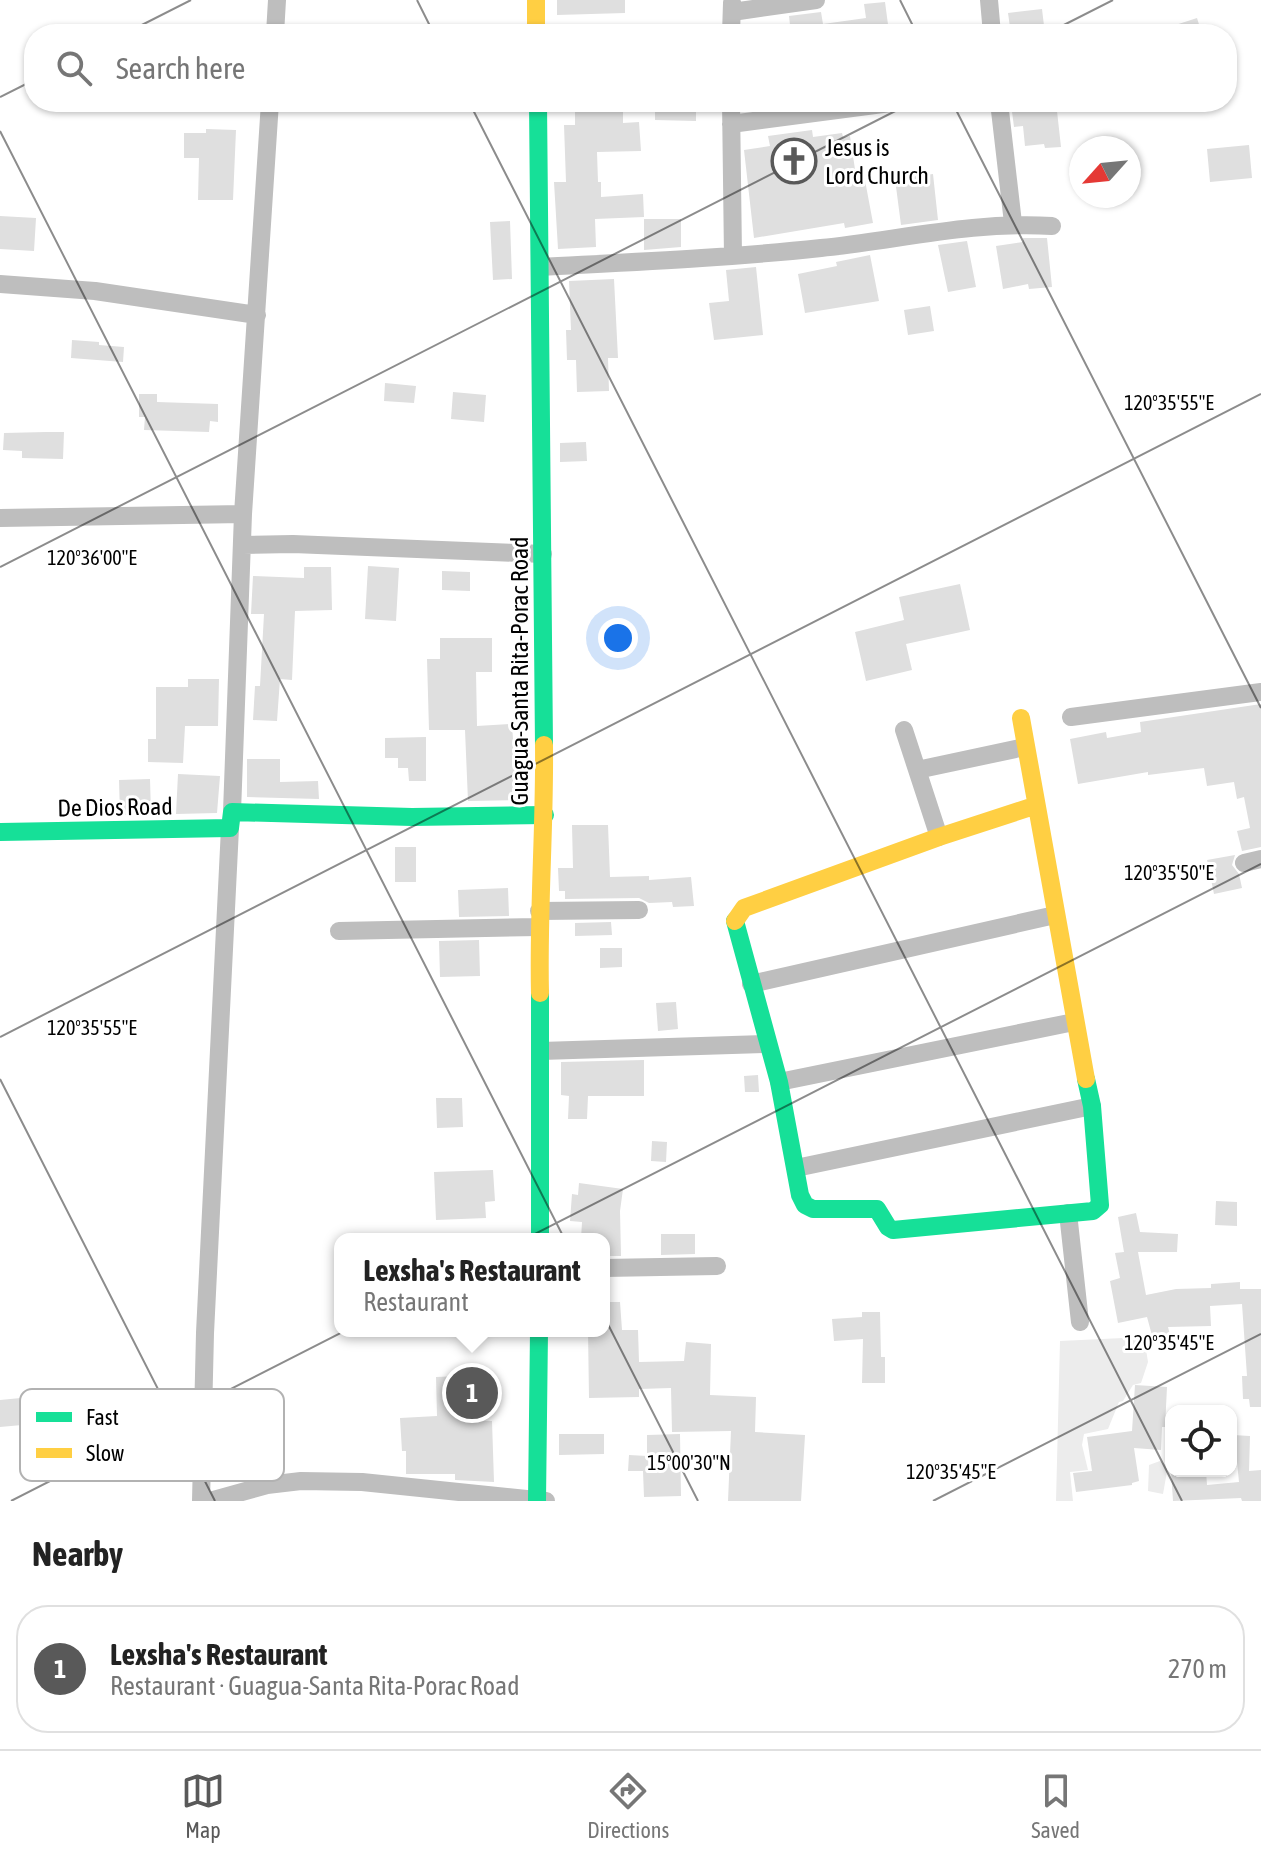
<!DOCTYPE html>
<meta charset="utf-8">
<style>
body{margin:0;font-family:"Asap Condensed",sans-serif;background:#f2f2f2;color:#222}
.controls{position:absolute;right:24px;bottom:24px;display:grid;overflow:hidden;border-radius:16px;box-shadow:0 2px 6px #0004}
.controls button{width:72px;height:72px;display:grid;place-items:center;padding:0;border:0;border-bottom:2px solid #e0e0e0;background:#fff;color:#222;font:40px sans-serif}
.compass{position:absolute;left:1069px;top:136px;width:72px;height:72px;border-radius:50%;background:#fff;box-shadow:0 2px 6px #0004;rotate:243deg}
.you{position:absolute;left:618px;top:638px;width:28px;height:28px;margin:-20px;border:6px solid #fff;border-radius:50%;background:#1a73e8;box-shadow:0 0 0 12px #1a73e833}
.badge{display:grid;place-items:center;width:52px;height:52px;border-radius:50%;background:#595959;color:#fff;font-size:26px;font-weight:700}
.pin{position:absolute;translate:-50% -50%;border:4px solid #fff;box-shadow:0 2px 8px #0006}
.popup{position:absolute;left:334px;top:1233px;width:276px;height:104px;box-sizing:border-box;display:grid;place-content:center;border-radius:16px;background:#fff;filter:drop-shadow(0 2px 6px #0005);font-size:26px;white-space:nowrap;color:#767676}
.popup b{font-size:30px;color:#222}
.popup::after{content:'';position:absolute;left:50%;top:100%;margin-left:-16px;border:16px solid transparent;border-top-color:#fff}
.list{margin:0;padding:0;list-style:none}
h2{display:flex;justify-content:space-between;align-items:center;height:104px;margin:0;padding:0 32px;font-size:34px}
h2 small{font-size:26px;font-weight:400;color:#767676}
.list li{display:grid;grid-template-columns:52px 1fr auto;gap:24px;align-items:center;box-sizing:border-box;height:128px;margin:0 16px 16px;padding:0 16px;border:2px solid #e0e0e0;border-radius:32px}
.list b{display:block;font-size:30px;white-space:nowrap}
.list p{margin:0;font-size:26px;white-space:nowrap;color:#767676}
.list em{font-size:26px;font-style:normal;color:#767676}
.icon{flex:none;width:44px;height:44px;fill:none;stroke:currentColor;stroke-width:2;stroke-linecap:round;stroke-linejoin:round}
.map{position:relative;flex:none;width:1261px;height:1501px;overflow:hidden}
.search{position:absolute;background:#fff;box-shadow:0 2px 6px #0004;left:24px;right:24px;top:24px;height:88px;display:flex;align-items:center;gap:20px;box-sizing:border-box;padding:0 28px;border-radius:32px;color:#767676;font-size:30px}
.sheet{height:248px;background:#fff}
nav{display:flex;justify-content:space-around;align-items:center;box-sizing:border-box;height:112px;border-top:2px solid #e0e0e0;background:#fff;font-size:22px;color:#767676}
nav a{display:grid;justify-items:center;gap:4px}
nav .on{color:#595959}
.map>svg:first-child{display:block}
.green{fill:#ececec}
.building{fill:#dfdfdf}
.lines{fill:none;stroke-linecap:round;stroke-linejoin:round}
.street{stroke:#bebebe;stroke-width:18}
.fast{stroke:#16e098;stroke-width:18}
.slow{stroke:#ffcf43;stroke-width:18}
.ticks{fill:none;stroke:#000;stroke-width:2;stroke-opacity:0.45}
.labels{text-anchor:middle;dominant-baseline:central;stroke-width:6;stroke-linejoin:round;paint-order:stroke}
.poi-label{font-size:24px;fill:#000;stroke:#fff;text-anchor:start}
.street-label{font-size:24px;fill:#000;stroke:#fff}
.key{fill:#fff;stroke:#b2b2b2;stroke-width:2}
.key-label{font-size:22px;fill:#000}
.ticks-label{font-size:20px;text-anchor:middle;fill:#000;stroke:#fff;stroke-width:6;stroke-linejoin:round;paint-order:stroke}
</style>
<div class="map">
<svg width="1261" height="1501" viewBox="0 0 1261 1501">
<rect width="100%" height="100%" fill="#fff"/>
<!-- green -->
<path class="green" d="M1144,1337L1148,1362L1141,1383L1133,1385L1123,1401L1119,1402L1108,1429L1084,1434L1082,1445L1088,1470L1070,1472L1073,1501H1056L1060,1341Z
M1160,1461L1168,1466L1163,1494L1148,1491L1149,1465Z"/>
<!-- building -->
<path class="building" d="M557,0H625V13L557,15Z
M885,2L889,32L791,34L789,16L821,12L823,24L866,18L864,4Z
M1042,9L1045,34H1011L1008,13Z
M1197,18L1202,34H1158L1157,31Z
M575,102H623V123L639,122L641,151L597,152L598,182H601V197L643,194L644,217L595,219L596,247L558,249L554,182H566L564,125H575Z
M655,102H696V121L655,120Z
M1028,102H1056L1061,147L1045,148L1044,144L1025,146L1023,126L1014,127L1011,104Z
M206,129L236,130L233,200H198L199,158H184V133H206Z
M812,130L813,137L842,133L843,137L850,136L856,176L864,175L873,223L845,228L844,223L754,238L744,150L770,146L768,136Z
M1249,145L1252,178L1210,182L1207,149Z
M933,174L938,220L901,225L895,179Z
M0,216L36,218L34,251L0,249Z
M644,219H681V247L644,250Z
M510,221L512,279L493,280L490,222Z
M1023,238H1047L1052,287L1029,289L1028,284L1003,289L996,246L1023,242Z
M967,241L976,287L948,292L938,245Z
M870,255L879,301L805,313L798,274L837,266L836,262Z
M756,267L763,335L714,340L709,303L729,301L726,270Z
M614,279L618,358H608L609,391L577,392L576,360H567L566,330H571L569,281Z
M930,306L934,331L908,335L904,310Z
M72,340L99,342V345L124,347L123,362L71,358Z
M385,383L416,386L414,403L384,401Z
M453,392L486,395L484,422L451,419Z
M139,394H157V402L218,404V422L210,421L209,432L144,430L145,417H139Z
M46,432H64L63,459L22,458V451L3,450L4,433Z
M586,442L587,461L560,462V443Z
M368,566L399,568L396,621L365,619Z
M304,567H331L332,610L295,611L292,680L280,679L277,721L253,720L255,686H260L264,614H251L253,576L304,578Z
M442,571L470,572V591L442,590Z
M960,584L970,630L906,644L912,670L866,681L855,632L904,620L899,597Z
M440,638H492V672H476L477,726L512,724L517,800L468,801L465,730H429L427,659H440Z
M188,679H219L218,726H185L183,763L148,762V739H156V687H188Z
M1261,704V847L1242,851L1237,831L1250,828L1244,797L1237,799L1234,782L1207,786L1204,768L1148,775V772L1078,784L1070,739L1106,732L1107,738L1141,732L1140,722Z
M426,737V781H409L408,768H398V758H385V738Z
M247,759H280V782L318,781L319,799L247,797Z
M178,774L220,776L217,813L176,814Z
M150,779L151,814L120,815L119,780Z
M572,825H608L610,877L649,876V880L691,877L694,906L673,907L672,902L649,903L639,898L565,899V891H559L558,868H573Z
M395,847H416V882H395Z
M1235,855L1232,865L1239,874L1242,888L1214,894L1207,860Z
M508,888L509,916L459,917L458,890Z
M611,922L612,935L575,936V923Z
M479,940L480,976L440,977L439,941Z
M600,948H622V967L600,968Z
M676,1002L678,1029L658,1031L656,1003Z
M644,1060V1096H588L587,1119H568L569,1096L561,1095V1062Z
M758,1075L759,1092H745L744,1076Z
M436,1098H462L463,1127L437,1128Z
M652,1141L667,1142L666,1162L651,1161Z
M493,1170L495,1201L485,1202L486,1218L436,1220L434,1172Z
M579,1183L623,1189L620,1211L621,1256H604V1239H581L582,1222L570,1221L572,1194L578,1195Z
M1216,1201L1237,1202V1226L1215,1225Z
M1136,1213L1140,1232L1178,1234L1177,1252H1138L1146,1295L1176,1289L1211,1288V1284L1240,1282V1289H1261V1407H1250L1249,1399H1243L1242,1376H1247L1242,1304L1210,1306L1211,1326L1168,1327L1170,1335L1153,1339L1147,1317L1118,1323L1110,1281L1120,1278L1115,1253L1124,1252L1118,1217Z
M661,1234H695V1254L661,1255Z
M604,1302H620L622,1330H638L639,1362L684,1361L686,1342L711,1344L710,1395L756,1397L755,1432L805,1435L801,1501H728L731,1431L672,1432L671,1388L639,1389V1397L589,1398L588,1331H604Z
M862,1312H880L881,1357H885V1383H862L863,1339L834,1341L832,1319L862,1317Z
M459,1376L461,1420L492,1421L494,1482L455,1480V1474H406V1451H402L400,1418L437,1416L436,1377Z
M1135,1385L1167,1387L1165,1427H1162L1161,1450L1134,1448L1139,1481L1132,1483V1485L1076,1492L1073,1473L1092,1471L1087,1437L1132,1431Z
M31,1397L33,1424L0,1427V1400Z
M174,1405L177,1466L129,1469L126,1407Z
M559,1434H604V1454L559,1455Z
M680,1434L681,1496L644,1497L643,1471H628L629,1455L647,1456V1435Z
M1233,1435L1250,1436L1249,1471L1261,1470V1501H1242L1241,1498L1173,1501L1171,1471H1206L1207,1485L1239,1482L1236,1452H1232Z"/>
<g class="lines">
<!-- street -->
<path class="street" d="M989,0L992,34
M732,12L816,0
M275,34L277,0
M731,34L732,3
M731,102L733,256
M999,102L1013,223
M731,124L898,102
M541,267C634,262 728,258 821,248C898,240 975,221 1052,226
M0,284L95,291L257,315
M0,518L243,514
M243,545L293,544L543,554
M1071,717L1261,692
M904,730L939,837
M917,770L1025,747
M232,812L243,514L270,102
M1244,863L1261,859
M539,911L639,910
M339,931L538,927
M751,984L1055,915
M541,1051L766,1044
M779,1082L1074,1022
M796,1168L1092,1106
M1068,1213L1080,1322
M604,1268L717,1266
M201,1501L205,1333L230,828
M210,1501L267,1485L301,1481L362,1482L546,1501"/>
<!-- fast -->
<path class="fast" d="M538,102L544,745
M0,832L230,828L232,812L412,817L545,815
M735,921L779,1082L800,1195L805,1205L813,1209H877L888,1227L893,1230L1093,1211L1100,1205L1092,1106L1086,1079
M540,993V1239
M537,1501L539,1331"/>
<!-- slow -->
<path class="slow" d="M536,0V34
M1021,718L1086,1079
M735,921L744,908L939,837L1034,806
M540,993C538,910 545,828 544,745"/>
</g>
<!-- ticks -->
<path class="ticks" d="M417,0L434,34M900,0L917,34M124,34L191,0M1046,34L1113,0M0,97L34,80M469,102L1182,1501M952,102L1261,708M0,131L698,1501M0,567L913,102M0,1037L1261,394M0,1079L215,1501M11,1501L1261,864M933,1501L1261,1334"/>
<!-- icons -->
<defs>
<g id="church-ring" transform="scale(2.3)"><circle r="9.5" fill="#fff" stroke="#595959" stroke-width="1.5"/><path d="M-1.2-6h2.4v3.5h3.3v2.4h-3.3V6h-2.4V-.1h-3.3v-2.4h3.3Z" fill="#595959"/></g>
</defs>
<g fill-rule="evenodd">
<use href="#church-ring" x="794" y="161"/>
</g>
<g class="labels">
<!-- poi labels -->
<g class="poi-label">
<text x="825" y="147">Jesus is<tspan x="825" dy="28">Lord Church</tspan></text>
</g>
<!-- street labels -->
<g class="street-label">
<text transform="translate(519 671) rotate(-90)">Guagua-Santa Rita-Porac Road</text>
<text transform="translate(115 807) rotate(-1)">De Dios Road</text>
</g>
</g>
<!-- legend -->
<rect x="20" y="1389" width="264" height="92" rx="12" class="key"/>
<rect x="36" y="1412" width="36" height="10" fill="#16e098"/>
<rect x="36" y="1448" width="36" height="10" fill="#ffcf43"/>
<g class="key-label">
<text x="86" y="1425">Fast</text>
<text x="86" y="1461">Slow</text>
</g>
<g class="ticks-label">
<text x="1169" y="410">120°35'55"E</text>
<text x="92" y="565">120°36'00"E</text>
<text x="1169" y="880">120°35'50"E</text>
<text x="92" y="1035">120°35'55"E</text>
<text x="1169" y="1350">120°35'45"E</text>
<text x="689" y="1470">15°00'30"N</text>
<text x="951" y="1479">120°35'45"E</text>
</g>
</svg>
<div class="controls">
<button><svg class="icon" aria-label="locate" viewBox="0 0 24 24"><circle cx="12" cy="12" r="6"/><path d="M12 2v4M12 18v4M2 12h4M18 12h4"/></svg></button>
</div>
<svg class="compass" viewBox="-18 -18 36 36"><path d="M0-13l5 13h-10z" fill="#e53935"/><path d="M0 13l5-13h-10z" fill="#767676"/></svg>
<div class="you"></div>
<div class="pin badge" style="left:472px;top:1393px">1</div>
<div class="popup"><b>Lexsha's Restaurant</b>Restaurant</div>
<div class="search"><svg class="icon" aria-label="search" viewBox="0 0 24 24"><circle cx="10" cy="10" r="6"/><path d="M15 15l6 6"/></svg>Search here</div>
</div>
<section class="sheet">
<h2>Nearby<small></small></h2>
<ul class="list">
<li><span class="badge">1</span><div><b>Lexsha's Restaurant</b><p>Restaurant · Guagua-Santa Rita-Porac Road</p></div><em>270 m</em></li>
</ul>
</section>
<nav>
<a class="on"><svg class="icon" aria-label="map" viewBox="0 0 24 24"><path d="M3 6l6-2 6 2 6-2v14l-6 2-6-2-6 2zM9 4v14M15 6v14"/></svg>Map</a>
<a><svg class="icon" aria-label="directions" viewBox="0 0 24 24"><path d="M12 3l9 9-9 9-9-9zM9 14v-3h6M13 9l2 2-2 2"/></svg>Directions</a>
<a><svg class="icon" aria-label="saved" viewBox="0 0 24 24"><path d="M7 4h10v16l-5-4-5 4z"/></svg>Saved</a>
</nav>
